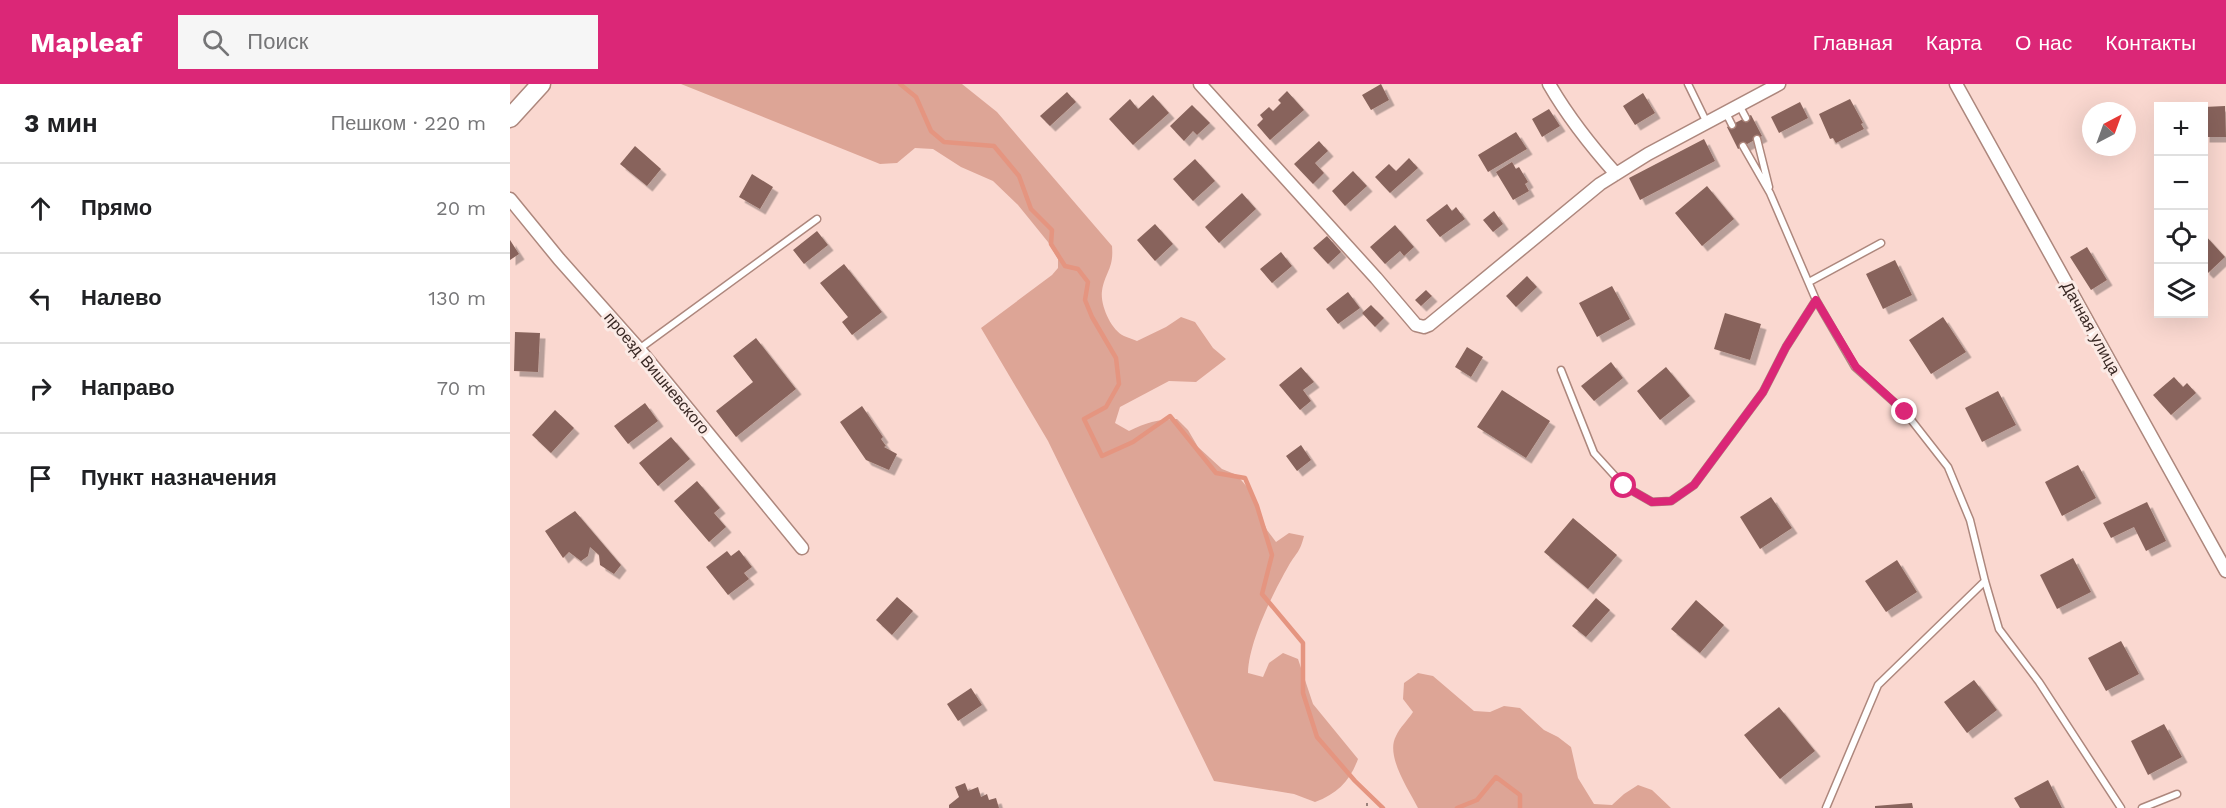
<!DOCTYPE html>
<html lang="ru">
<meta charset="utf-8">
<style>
body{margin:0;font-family:"Work Sans",sans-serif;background:#f6f6f6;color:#202124}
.controls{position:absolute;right:18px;top:18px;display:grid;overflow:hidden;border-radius:0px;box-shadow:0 6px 24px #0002}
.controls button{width:54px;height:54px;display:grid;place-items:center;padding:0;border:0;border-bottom:2px solid #e0e0e0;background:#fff;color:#202124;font:30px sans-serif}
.compass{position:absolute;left:1572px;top:18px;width:54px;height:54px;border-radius:50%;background:#fff;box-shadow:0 6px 24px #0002;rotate:41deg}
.stop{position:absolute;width:18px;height:18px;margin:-14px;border:4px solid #db2777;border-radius:50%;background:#fff}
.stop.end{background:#db2777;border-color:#fff;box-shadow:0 2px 6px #0008}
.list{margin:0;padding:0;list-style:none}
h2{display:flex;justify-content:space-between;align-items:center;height:78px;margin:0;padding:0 24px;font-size:26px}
h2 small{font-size:20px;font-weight:400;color:#757577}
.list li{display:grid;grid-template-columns:39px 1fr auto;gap:18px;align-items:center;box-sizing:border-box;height:90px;padding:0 24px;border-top:2px solid #e0e0e0}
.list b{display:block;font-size:22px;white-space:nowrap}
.list em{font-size:20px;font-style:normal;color:#757577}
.icon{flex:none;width:33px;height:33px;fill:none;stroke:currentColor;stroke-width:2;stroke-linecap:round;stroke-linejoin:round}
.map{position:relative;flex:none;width:1716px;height:724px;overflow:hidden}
header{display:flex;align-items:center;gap:36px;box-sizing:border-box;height:84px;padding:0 30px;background:#db2777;color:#fff}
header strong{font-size:28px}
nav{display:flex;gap:33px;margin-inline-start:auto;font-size:21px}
.search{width:420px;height:54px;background:#f6f6f6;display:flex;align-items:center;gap:15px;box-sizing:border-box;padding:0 21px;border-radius:0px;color:#757577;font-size:22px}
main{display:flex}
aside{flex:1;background:#fff}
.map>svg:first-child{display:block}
.green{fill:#dda596}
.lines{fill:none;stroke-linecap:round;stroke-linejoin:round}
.stream{stroke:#e59580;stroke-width:4.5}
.building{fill:#88645b;filter:url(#shadow)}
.lane-casing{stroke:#ad877d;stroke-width:9}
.street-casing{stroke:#ad877d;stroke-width:15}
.secondary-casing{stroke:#ad877d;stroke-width:21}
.path{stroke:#9c837d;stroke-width:2;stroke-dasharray:3 3;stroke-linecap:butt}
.lane{stroke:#fff;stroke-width:6}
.street{stroke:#fff;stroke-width:12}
.secondary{stroke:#fff;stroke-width:18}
.route{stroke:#db2777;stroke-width:8}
.labels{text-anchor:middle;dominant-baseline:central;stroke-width:6;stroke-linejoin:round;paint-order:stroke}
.street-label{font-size:16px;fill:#382824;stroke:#fbeae5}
</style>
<header>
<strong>Mapleaf</strong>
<div class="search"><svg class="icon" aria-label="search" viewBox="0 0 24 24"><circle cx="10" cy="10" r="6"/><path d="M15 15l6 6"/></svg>Поиск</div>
<nav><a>Главная</a><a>Карта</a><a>О нас</a><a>Контакты</a></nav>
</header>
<main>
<aside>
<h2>3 мин<small>Пешком · 220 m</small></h2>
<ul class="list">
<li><svg class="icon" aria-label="ahead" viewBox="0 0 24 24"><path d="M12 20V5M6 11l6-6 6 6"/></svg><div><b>Прямо</b></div><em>20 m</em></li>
<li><svg class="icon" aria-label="left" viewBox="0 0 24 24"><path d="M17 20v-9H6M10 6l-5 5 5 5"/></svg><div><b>Налево</b></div><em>130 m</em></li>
<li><svg class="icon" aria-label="right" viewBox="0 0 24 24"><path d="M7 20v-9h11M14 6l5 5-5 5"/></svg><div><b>Направо</b></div><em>70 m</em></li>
<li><svg class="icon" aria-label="arrive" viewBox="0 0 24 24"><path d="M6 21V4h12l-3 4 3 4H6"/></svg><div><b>Пункт назначения</b></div></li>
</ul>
</aside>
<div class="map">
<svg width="1716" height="724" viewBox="0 0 1716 724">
<defs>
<filter id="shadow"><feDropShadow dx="5.5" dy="5.5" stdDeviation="0" flood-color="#0004"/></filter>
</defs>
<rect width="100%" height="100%" fill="#fad8d0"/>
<!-- green -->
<path class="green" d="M171,0H452L487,28L602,162C604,185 595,188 592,207C590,221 601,246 614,252C618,254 623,255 627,257L656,243L671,233L685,238L703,264L716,275L686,298L659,297L610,323L605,339L619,347C635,339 648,335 667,335L678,346L688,363L712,385L727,391L737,403L757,446L766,458L779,449L794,452C790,468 787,468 779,481C763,509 739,557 738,589L753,593L759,579L773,569L788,575L803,620L848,675C840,697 827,710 805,718L784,710L704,697L538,357L471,244L542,191L548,184V175L538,158L508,121L483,97L451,83L423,65L405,64L387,79L370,80Z
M908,589L923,592L964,627L980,628L994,622L1010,624L1034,646L1048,653L1061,663L1068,694L1084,720L1102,721L1114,710L1128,701L1142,706L1161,724H908C899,706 875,672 886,652C890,643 898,636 903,628L893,615L894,599Z"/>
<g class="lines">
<!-- stream -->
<path class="stream" d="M390,0L406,13L421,47L434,58L484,62L509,92L521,125L542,146L541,160L555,182L568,185L578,198L575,216L582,233L606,274L609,300L596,323L574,335L592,372L623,358L660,332L706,389L735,394L747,422L762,471L752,510L793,559V609L807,653L845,697L873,724
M947,724L967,716L986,693L1010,711V724"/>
</g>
<!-- building -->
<path class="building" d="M871,0L879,16L861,26L852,11Z
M777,7L794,26L760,56L747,41L753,35L750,31L759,23L763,27L771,19L768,16Z
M557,8L566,18L540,42L530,32Z
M1133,9L1145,29L1125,41L1113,22Z
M643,11L659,29L623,61L599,35L620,15L628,25Z
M1340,15L1353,39L1351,40L1354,45L1326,59L1323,54L1320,55L1309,30Z
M1290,18L1298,34L1269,49L1261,33Z
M682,21L700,39L687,51L683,47L674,57L660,42Z
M1715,22L1716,53H1694V23Z
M1039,25L1050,42L1032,53L1022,35Z
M1241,31L1252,52L1228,65L1217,43Z
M1006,48L1017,65L978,88L968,71Z
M1194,55L1205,77L1130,116L1119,94Z
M809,57L818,67L805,79L814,89L803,100L784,80Z
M125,62L151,85L137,102L110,80Z
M899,74L908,84L880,109L865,93L879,80L886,87Z
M685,75L705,97L683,117L663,95Z
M1002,78L1006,85L1009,83L1018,98L1015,100L1019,107L1003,116L986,88Z
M843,87L857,102L835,122L822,107Z
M242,90L263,103L250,125L229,113Z
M1197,102L1224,135L1192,162L1165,129Z
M732,109L746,125L709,159L695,143Z
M937,120L942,127L946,123L955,135L930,153L916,136Z
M984,127L993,140L983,148L973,136Z
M645,140L663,160L645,177L627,156Z
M885,141L904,163L894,172L890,167L875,180L860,163Z
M307,147L318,161L294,180L283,166Z
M1694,150L1715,173L1698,189L1694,185Z
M817,152L831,168L818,180L803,164Z
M0,156L9,170L0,176Z
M1577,163L1597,196L1581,206L1560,173Z
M771,168L782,182L762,199L750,185Z
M1385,176L1402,211L1373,225L1356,190Z
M334,180L372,228L342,251L332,238L338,233L310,199Z
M1017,192L1027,203L1006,223L996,212Z
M1102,202L1120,235L1087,253L1069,219Z
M916,206L922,212L911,222L905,216Z
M838,208L850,224L828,240L816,225Z
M861,221L874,234L865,243L852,229Z
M1215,229L1251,240L1240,276L1204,265Z
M1433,233L1456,268L1421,290L1399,256Z
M5,248L30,249L28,288L4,287Z
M246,254L286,305L226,353L206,327L243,298L223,272Z
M957,263L973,273L961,293L945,283Z
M1101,278L1113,294L1084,317L1071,302Z
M791,283L804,298L793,306L801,317L790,326L769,301Z
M1156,283L1180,312L1150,336L1127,307Z
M1664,293L1673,303L1677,299L1686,309L1661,331L1643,311Z
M992,306L1040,337L1016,374L967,343Z
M1488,307L1506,341L1472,358L1455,324Z
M135,319L148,337L118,360L104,342Z
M352,322L373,353L371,355L376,362L374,363L387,370L379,386L356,376L330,338Z
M45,326L64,344L41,369L22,351Z
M161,353L180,375L148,402L129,379Z
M791,361L801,376L787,387L776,372Z
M1568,381L1586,414L1552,432L1535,398Z
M187,397L210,424L204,429L216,443L199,458L164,417Z
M1261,413L1282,444L1250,465L1230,433Z
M1637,418L1656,457L1636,467L1624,443L1601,454L1593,439Z
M65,427L111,481L104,490L90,481L89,471L80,463L78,472L71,477L59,468L53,474L35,447Z
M1063,434L1107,471L1078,505L1034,468Z
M229,466L242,483L234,489L239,495L218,511L196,483L217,467L221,472Z
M1563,474L1581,508L1547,525L1530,491Z
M1387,476L1407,508L1376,528L1355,497Z
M387,513L403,527L382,551L366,536Z
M1086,514L1100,526L1076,553L1062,542Z
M1186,516L1214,541L1190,569L1161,545Z
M1611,557L1629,590L1596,607L1578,574Z
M1464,596L1487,626L1457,649L1434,618Z
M461,604L472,621L448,637L437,620Z
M1269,623L1305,667L1270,695L1234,651Z
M1654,640L1672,673L1638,691L1621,657Z
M1538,696L1552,724H1510L1504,714Z
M455,699L458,707L468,703L471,713L477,710L479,716L486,714L489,724H439V721L449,713L445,703Z
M1402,719L1403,724H1365V722Z"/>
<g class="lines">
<!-- lane casing -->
<g class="lane-casing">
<path id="lane" d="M1178,0L1197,39
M1229,21L1236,34
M1216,29L1222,41
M1247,55L1259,103
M1233,62L1260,109L1306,216L1345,283L1395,328L1438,383L1460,436L1475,497L1489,545L1529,598L1611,724
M1299,198L1371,159
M129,265L307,135
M1051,286L1084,369L1114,402L1142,418L1161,417L1184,401L1253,308L1276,263L1306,216
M1316,724L1368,601L1475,497
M1632,724L1667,710"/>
</g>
<!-- street casing -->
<g class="street-casing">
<path id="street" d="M690,0L866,194L906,241L914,243L919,241L1090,100L1138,70L1269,0
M1039,0C1058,33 1081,62 1106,90
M1446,0L1716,487
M0,115L49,175L129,265L292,464"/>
</g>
<!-- secondary casing -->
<g class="secondary-casing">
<path id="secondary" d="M0,34L31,0"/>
</g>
<!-- path -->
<path class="path" d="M857,719V724"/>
<!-- lane -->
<use href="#lane" class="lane"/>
<!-- street -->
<use href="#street" class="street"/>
<!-- secondary -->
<use href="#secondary" class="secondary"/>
</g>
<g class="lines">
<!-- route -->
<path class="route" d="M1114,402L1142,418L1161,417L1184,401L1253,308L1276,263L1306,216L1346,283L1395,328"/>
</g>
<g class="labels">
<!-- street labels -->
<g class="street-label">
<text transform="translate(1581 244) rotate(61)">Дачная улица</text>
<text transform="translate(147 289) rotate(50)">проезд Вишневского</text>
</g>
</g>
</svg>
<div class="controls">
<button>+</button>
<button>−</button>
<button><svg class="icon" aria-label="locate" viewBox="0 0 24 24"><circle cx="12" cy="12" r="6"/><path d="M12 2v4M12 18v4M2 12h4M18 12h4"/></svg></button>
<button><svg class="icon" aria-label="layers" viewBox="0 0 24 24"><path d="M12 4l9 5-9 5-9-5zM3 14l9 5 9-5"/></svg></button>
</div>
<svg class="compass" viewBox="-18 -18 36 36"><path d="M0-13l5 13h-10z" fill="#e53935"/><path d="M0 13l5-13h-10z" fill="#757577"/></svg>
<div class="stop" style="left:1114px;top:402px"></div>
<div class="stop end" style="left:1395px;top:328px"></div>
</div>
</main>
